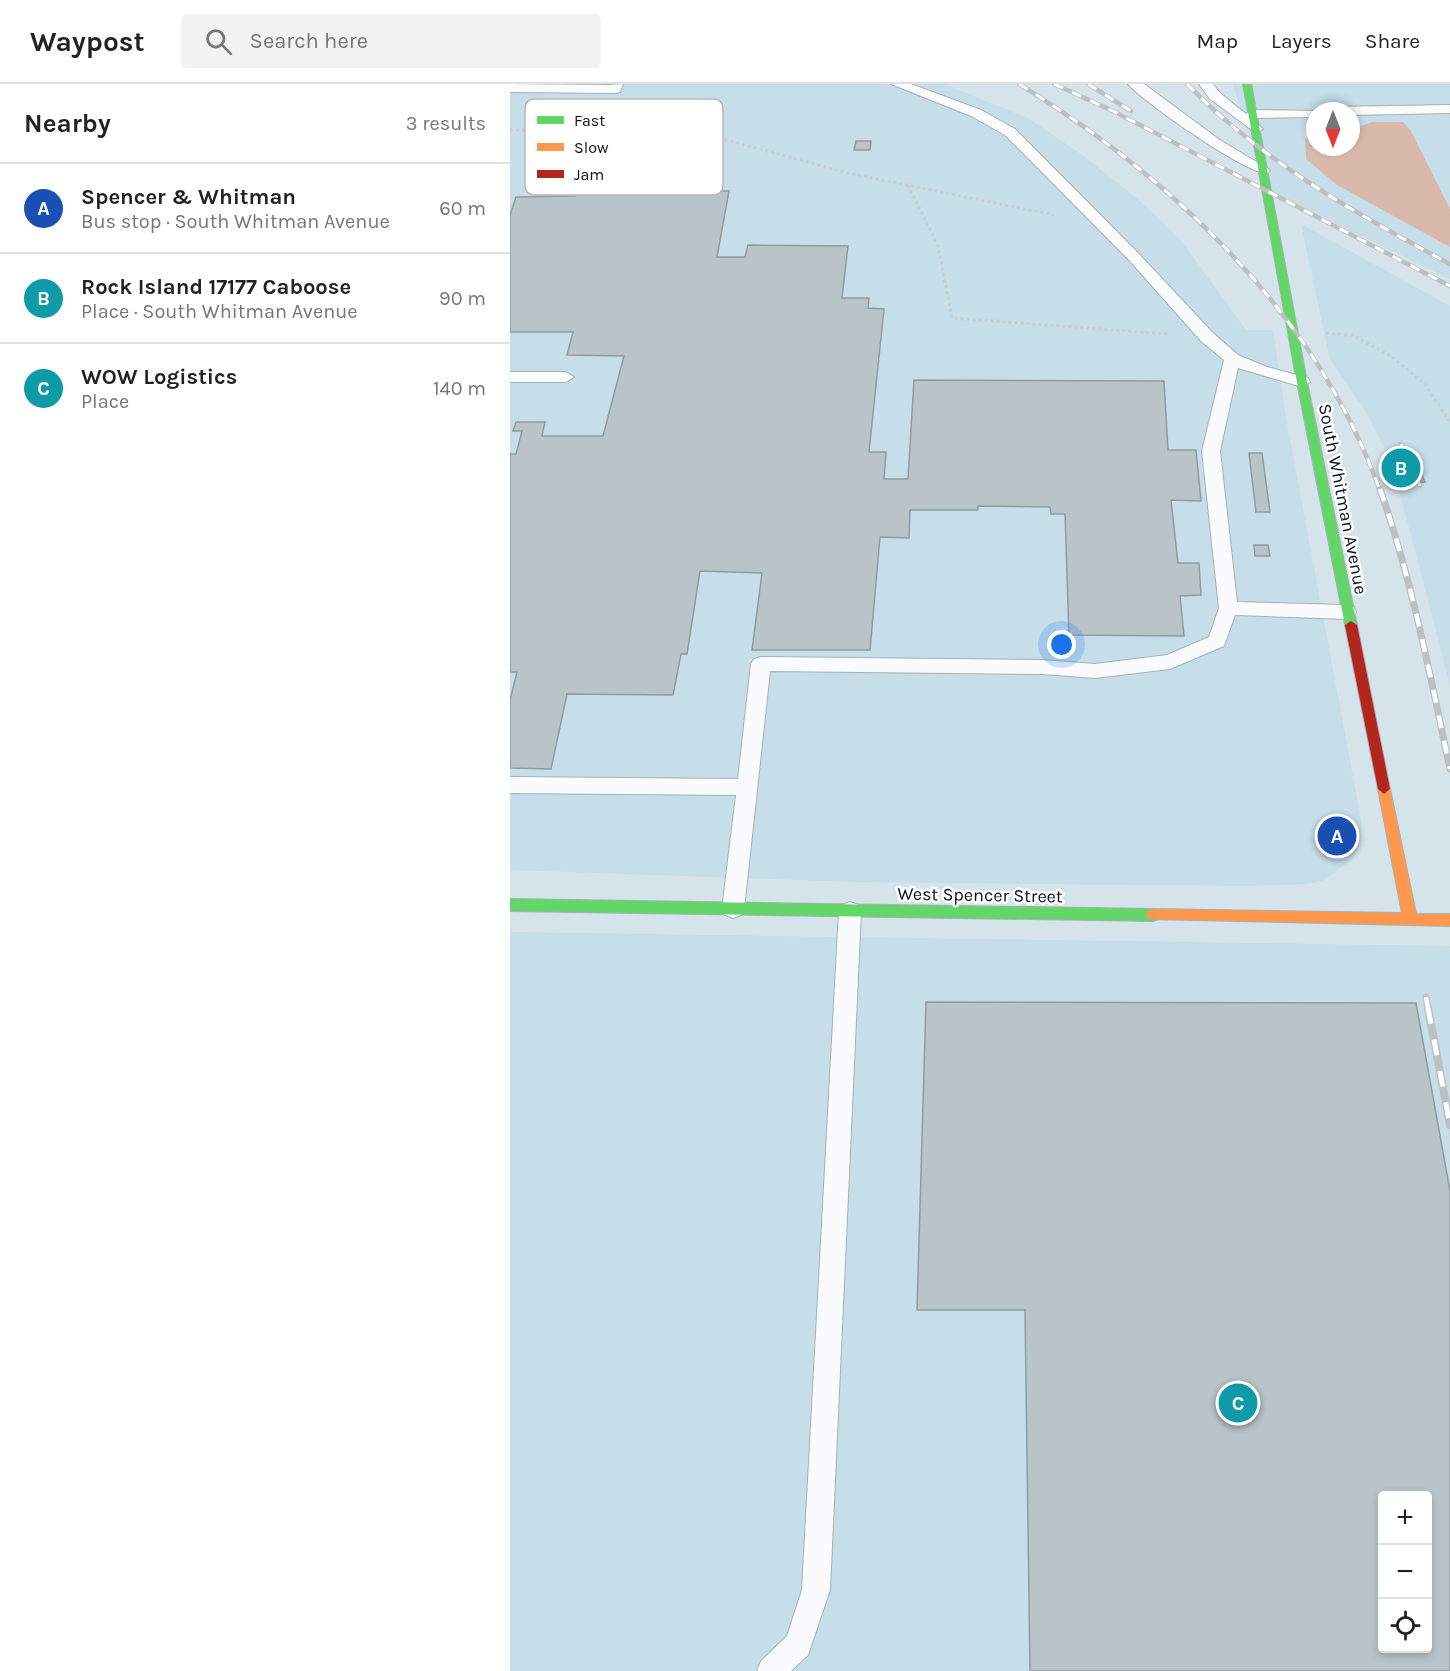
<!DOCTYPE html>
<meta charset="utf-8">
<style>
body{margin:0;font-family:Karla,sans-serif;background:#f2f2f2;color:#222}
.controls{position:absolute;right:18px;bottom:18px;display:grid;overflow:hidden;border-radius:6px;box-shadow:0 3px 9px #0003}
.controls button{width:54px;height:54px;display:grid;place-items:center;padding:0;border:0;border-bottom:2px solid #e0e0e0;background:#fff;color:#222;font:30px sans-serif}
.compass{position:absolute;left:796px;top:18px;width:54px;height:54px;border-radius:50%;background:#fff;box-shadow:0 3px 9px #0003;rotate:180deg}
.you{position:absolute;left:552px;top:561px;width:21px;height:21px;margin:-15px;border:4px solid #fff;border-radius:50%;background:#1a73e8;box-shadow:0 0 0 9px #1a73e833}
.badge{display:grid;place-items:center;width:39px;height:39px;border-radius:50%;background:#505b60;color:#fff;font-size:20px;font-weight:700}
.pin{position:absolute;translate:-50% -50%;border:3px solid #fff;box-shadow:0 2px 6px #0006}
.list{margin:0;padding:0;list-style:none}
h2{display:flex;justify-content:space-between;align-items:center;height:78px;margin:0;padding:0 24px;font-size:26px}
h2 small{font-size:20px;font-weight:400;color:#767676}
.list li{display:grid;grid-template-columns:39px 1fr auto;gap:18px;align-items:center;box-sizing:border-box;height:90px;padding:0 24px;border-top:2px solid #e0e0e0}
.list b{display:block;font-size:22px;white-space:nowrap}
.list p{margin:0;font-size:20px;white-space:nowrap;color:#767676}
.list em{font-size:20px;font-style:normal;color:#767676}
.icon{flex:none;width:33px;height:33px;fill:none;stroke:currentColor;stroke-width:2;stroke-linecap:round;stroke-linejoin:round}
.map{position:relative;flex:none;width:940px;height:1587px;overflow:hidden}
header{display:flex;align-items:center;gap:36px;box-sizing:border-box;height:84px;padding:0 30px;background:#fff;border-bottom:2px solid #e0e0e0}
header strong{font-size:28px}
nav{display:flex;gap:33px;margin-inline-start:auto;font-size:21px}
.search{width:420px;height:54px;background:#f2f2f2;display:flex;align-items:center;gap:15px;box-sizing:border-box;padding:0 21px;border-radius:6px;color:#767676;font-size:22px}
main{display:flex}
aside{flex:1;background:#fff}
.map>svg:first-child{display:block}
.built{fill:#c5deea;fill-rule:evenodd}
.forest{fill:#d8b9ab}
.building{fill:#b8c4c9;stroke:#909ba0;stroke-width:1.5;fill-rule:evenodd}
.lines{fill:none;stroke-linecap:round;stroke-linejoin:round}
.lane-casing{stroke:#a6b1b6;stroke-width:2}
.fast-casing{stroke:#a6b1b6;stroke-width:2}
.slow-casing{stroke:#a6b1b6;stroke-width:2}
.jam-casing{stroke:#a6b1b6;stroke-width:2}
.path{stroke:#caced0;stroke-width:3;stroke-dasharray:3 3;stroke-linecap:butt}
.lane{fill:#f9fbfc;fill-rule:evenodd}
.fast{fill:#63d668;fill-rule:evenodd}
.slow{fill:#ff974d;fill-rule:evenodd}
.jam{fill:#b3261e;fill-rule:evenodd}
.rail-far2-casing{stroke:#bcc0c2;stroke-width:4.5}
.rail-far1-casing{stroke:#bcc0c2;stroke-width:7}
.rail-casing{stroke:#bcc0c2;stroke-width:8}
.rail-far2{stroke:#fff;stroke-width:3;stroke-dasharray:10;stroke-linecap:butt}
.rail-far1{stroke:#fff;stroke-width:4.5;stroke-dasharray:13;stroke-linecap:butt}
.rail{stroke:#fff;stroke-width:5;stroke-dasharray:16;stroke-linecap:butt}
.labels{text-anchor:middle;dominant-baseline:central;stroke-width:5;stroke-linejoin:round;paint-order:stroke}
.street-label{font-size:18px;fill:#081115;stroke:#fff}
.key{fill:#fff;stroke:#b5b8b9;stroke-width:1.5}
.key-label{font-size:16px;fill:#081115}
</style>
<header>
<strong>Waypost</strong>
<div class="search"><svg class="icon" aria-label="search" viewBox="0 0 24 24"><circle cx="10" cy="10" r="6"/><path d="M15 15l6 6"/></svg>Search here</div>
<nav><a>Map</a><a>Layers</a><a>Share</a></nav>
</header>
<main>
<aside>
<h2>Nearby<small>3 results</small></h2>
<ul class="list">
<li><span class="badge" style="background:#1a4fb4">A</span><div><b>Spencer &amp; Whitman</b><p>Bus stop · South Whitman Avenue</p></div><em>60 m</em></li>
<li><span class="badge" style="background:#0f9aa8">B</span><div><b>Rock Island 17177 Caboose</b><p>Place · South Whitman Avenue</p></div><em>90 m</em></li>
<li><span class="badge" style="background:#0f9aa8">C</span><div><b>WOW Logistics</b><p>Place</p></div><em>140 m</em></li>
</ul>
</aside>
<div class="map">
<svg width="940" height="1587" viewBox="0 0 940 1587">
<rect width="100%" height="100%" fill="#d5e4ea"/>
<!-- built -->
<path class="built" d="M0,0H434L518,34L568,68L628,115L673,159L736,246H763L777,339L851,735L852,752L847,768L838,778L815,796L797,800L737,802L344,798L0,786Z
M723,0H940V195L756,106ZM805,27H841V63H805Z
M791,140L940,222V601L882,379L855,326L820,276Z
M0,848L940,862V1587H0ZM872,1412H918V1564H872Z"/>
<!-- forest -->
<path class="forest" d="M862,38H893L901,47L940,125V163L827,101L796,75L795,54L805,52V63H841V46Z"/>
<!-- building -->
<path class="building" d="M346,57H361L360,66H344Z
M74,87H109L104,106L219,107L207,173H235L238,161L338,162L332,214H359L358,224L374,225L359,368H376L374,395H398L404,296L654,297L658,366H686L691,417L661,416L668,479H689L691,511L670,512L674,552L559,551L555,430H541L540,423L468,422V426H400L399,454L370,453L360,566H242L252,489L190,487L177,570H171L163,611L57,610L41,685L0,684V616L7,588H0V370H6L12,347H3L6,338H35L32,352H93L114,272L57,271L63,248H0V131L6,113L65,112Z
M899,365L915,398L903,399L887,366Z
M739,369H752L760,428H746Z
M744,461H758L760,472H745Z
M416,918L906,919L940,1107V1587H520L515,1226H407ZM872,1412H918V1564H872Z"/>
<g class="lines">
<!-- lane casing -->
<g class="lane-casing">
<path id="lane" d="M0,0L99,1L113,0L110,8L105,9L0,8Z
M381,0H401L471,26L505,45L629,170L703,249L728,271L757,283L798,294L800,298L792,303L728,284L710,367L727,518L837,521L844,523L846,528L844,533L837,535L725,531L714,562L660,585L585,594L532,590L260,587L234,825L231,831L223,834L215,831L212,825L226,711L0,709V693L228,695L241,580L244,575L251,573L532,576L585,580L657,571L699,553L709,524L692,367L714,276L691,257L619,176L495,51L461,32Z
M618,0H634L710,56L760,86L758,89C740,93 632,17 618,0Z
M689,0H703L710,9L736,30L743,26L811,27H805V33L740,34L753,45L746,49L700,15Z
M940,21V29L841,31V27H815L822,23Z
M0,288H56L64,293L56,298H0Z
M340,818L348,821L351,827L320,1506L298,1571L281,1587H247L251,1577L277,1552L292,1506L329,827L332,821Z"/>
</g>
<!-- fast casing -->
<g class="fast-casing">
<path id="fast" d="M733,0H741L797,298L847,541L841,545L835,541L787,298Z
M0,815L643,825L648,827L650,831L648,835L643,837L0,827Z"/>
</g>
<!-- slow casing -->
<g class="slow-casing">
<path id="slow" d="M874,700L880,705L906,830H940V842L638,835L636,831L638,827L643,825L892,829L868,705Z"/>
</g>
<!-- jam casing -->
<g class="jam-casing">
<path id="jam" d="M841,537L847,541L880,705L874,710L868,705L835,541Z"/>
</g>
<!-- path -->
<path class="path" d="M0,46H180L338,89L544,131
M398,101L428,162L442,234L658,250
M816,249L844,252L882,273L915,300L940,338"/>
<!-- lane -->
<use href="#lane" class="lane"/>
<!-- fast -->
<use href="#fast" class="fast"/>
<!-- slow -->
<use href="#slow" class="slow"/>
<!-- jam -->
<use href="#jam" class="jam"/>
<!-- rail-far2 casing -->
<g class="rail-far2-casing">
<path id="rail-far2" d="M509,0C664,95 808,232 870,407
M544,0L603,27L940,202
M578,0L621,27
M677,0C753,78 845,129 940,180
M891,360L910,402"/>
</g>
<!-- rail-far1 casing -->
<g class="rail-far1-casing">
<path id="rail-far1" d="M870,405C902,496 920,591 940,685
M916,913L918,925"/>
</g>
<!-- rail casing -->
<g class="rail-casing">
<path id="rail" d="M918,924L940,1041"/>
</g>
<!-- rail-far2 -->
<use href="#rail-far2" class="rail-far2"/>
<!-- rail-far1 -->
<use href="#rail-far1" class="rail-far1"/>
<!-- rail -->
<use href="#rail" class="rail"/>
</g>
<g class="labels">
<!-- street labels -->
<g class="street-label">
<text transform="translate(833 415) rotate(79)">South Whitman Avenue</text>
<text transform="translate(470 811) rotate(1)">West Spencer Street</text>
</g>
</g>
<!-- legend -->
<rect x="15" y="15" width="198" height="96" rx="9" class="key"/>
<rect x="27" y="32" width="27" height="8" fill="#63d668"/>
<rect x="27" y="59" width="27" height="8" fill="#ff974d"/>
<rect x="27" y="86" width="27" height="8" fill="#b3261e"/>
<g class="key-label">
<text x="64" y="42">Fast</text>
<text x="64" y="69">Slow</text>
<text x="64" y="96">Jam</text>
</g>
</svg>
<div class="controls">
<button>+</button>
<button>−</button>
<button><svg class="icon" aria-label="locate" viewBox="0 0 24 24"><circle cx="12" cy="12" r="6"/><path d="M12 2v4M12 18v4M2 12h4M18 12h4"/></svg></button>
</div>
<svg class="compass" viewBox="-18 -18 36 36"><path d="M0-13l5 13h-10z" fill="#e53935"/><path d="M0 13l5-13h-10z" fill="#767676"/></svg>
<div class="you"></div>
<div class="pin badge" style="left:827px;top:752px;background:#1a4fb4">A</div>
<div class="pin badge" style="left:891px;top:384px;background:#0f9aa8">B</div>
<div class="pin badge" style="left:728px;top:1319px;background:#0f9aa8">C</div>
</div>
</main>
